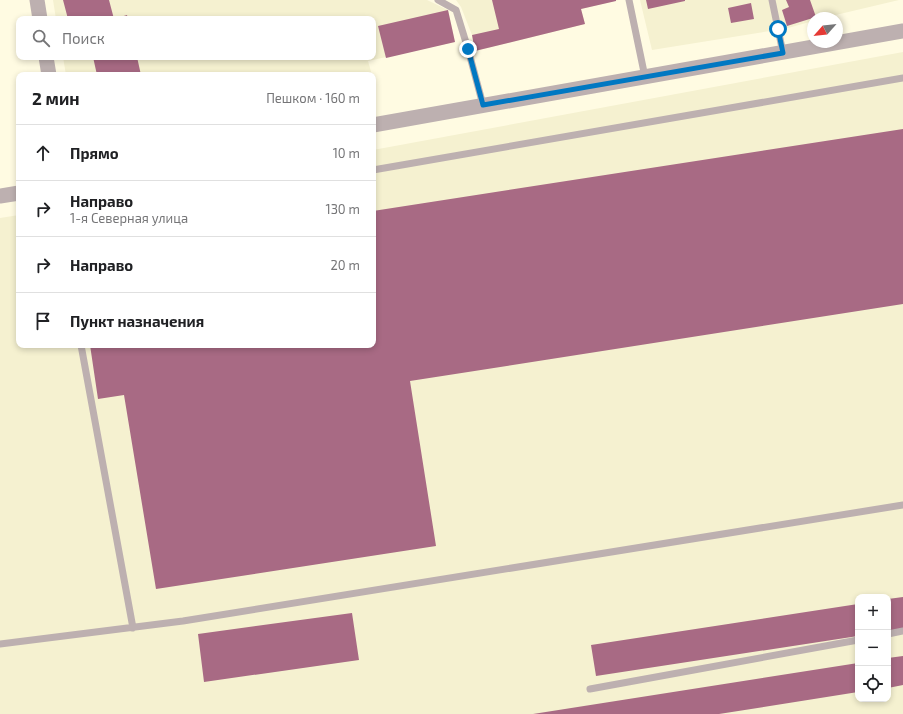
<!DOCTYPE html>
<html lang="ru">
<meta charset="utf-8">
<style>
body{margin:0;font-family:"Exo 2",sans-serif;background:#f6f6f6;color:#202124}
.controls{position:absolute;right:12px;bottom:12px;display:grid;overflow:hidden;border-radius:8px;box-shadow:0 2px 6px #0003}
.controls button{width:36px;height:36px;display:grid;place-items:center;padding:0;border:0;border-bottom:1px solid #e0e0e0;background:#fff;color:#202124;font:20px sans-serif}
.compass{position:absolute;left:807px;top:12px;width:36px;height:36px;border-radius:50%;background:#fff;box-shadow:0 2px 6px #0003;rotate:243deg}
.stop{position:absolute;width:12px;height:12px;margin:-9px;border:3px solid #0078c2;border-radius:50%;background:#fff}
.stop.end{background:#0078c2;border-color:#fff;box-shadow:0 1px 4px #0008}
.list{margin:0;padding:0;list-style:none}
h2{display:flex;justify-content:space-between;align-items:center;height:52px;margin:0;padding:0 16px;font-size:17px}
h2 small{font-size:13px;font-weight:400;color:#757577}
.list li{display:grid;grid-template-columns:26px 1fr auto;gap:12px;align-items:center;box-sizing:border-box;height:56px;padding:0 16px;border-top:1px solid #e0e0e0}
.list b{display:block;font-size:15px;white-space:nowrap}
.list p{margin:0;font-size:13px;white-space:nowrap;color:#757577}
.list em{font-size:13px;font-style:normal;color:#757577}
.icon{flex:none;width:22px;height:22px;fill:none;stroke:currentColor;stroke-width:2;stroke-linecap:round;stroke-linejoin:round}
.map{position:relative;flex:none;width:903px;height:714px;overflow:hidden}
.search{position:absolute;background:#fff;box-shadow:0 2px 6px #0003;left:16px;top:16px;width:360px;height:44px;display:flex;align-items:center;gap:10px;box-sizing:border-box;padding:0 14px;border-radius:8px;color:#757577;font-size:15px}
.panel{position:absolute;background:#fff;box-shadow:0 2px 6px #0003;left:16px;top:72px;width:360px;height:276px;border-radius:8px}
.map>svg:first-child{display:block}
.built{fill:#f5f1d0;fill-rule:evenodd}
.building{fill:#a86a84}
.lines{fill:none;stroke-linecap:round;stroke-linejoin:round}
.lane{stroke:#bdb0b0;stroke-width:7}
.street{stroke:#bdb0b0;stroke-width:15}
.route{stroke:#0078c2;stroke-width:5}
</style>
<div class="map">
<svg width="903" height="714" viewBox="0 0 903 714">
<rect width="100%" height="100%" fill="#fffbe2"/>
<!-- built -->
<path class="built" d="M53,0H427L448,10L455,42L368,61L372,75H66L63,57H373V19H56Z
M456,0H619L581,9L585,24L475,51L472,35L461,7Z
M640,0H899L823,18H813V21L788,28L652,50Z
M903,52V714H0V218L19,215V345H373V150ZM858,597H888V699H858Z"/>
<!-- building -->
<path class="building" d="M63,0H109L114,19H68Z
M492,0H616V1L581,9L585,24L475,51L472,35L499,29Z
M646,0H685V1L648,9Z
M786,0H810L816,17L787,26L782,10L789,7Z
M751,3L754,19L731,23L728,8Z
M448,10L455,42L386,58L378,26Z
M127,15L128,19H114Z
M93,57H137L141,75H97Z
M903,129V304L410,381L436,546L156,589L124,395L98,399L90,345H373V211Z
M903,597V629L888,632V599Z
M858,604V636L596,676L591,645Z
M352,613L359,660L204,682L198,634Z
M903,656V685L888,688V658Z
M858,663V692L719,714H533Z"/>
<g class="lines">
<!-- lane -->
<path class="lane" d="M438,0L456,10L468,49L483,105
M629,0L645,77
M772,0L783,53
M373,170L903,78
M81,345L133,628
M888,634L903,631
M0,644L183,621L903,505
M590,689L858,640"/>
<!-- street -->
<path class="street" d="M37,0L40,19
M46,57L49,75
M373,125L903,31
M0,196L19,193"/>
</g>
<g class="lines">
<!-- route -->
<path class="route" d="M468,49L483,105L783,53L778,29"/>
</g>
</svg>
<div class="controls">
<button>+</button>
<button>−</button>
<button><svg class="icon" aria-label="locate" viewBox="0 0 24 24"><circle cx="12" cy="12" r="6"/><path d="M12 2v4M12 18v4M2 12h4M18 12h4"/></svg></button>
</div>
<svg class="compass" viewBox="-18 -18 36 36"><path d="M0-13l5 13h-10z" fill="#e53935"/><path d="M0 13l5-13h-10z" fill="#757577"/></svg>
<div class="stop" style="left:778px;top:29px"></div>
<div class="stop end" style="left:468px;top:49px"></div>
<div class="search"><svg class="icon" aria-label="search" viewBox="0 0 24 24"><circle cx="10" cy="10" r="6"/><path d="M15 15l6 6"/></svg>Поиск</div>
<section class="panel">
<h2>2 мин<small>Пешком · 160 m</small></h2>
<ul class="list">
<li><svg class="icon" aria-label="ahead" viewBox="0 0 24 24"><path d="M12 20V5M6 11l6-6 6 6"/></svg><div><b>Прямо</b></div><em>10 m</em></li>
<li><svg class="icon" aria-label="right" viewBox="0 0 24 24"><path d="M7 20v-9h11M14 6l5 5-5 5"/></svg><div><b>Направо</b><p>1-я Северная улица</p></div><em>130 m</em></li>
<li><svg class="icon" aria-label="right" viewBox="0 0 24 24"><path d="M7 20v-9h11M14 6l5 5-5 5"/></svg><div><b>Направо</b></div><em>20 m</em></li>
<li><svg class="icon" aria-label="arrive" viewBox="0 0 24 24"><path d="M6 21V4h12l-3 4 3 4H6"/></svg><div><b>Пункт назначения</b></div></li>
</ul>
</section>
</div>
